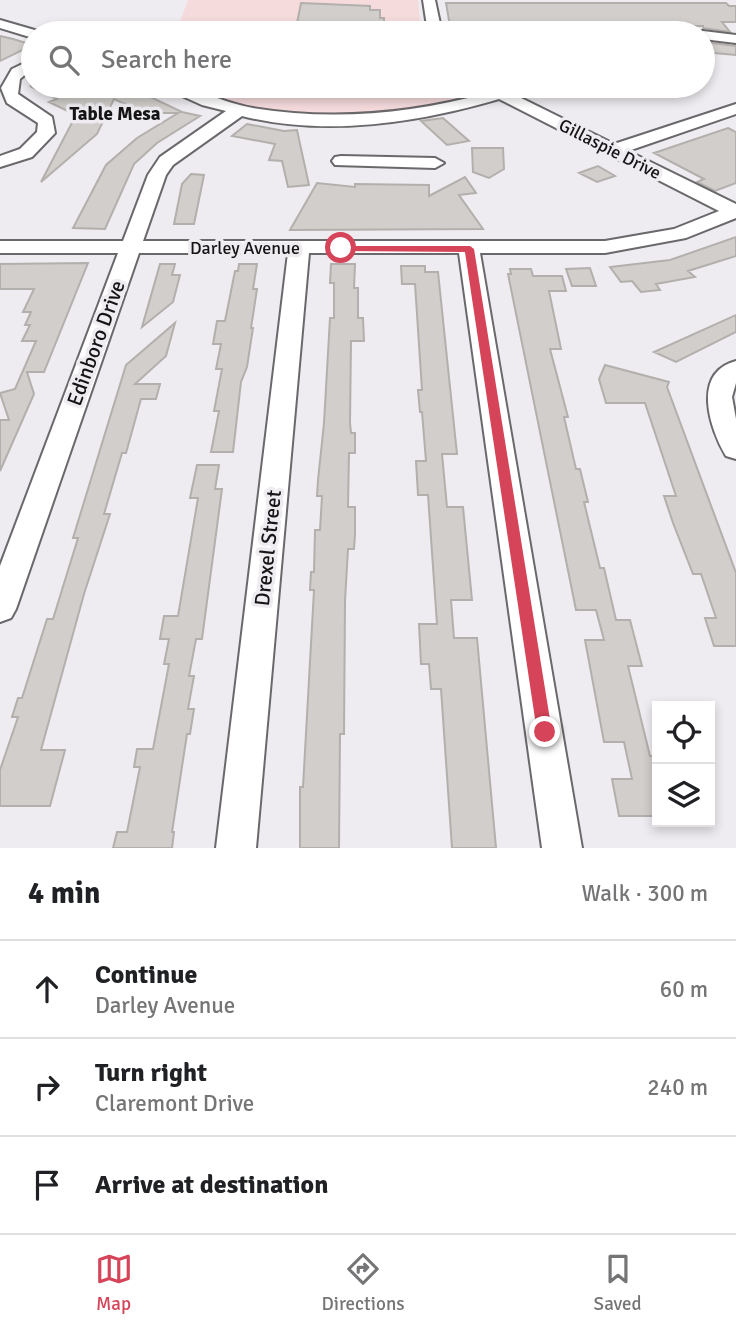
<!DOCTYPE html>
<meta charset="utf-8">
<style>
body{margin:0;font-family:Signika,sans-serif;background:#f6f6f6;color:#202124}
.controls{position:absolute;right:21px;bottom:21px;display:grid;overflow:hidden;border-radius:0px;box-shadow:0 4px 10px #0003}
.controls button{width:63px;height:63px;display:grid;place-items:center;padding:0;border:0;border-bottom:2px solid #e0e0e0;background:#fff;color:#202124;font:35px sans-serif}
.stop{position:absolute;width:21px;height:21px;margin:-16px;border:5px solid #d54458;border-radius:50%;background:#fff}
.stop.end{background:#d54458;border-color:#fff;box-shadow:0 2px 7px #0008}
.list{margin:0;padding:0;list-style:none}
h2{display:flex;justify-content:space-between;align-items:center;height:91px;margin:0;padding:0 28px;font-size:30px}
h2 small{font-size:23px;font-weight:400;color:#757577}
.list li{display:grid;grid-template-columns:46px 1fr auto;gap:21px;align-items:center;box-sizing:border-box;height:98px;padding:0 28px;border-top:2px solid #e0e0e0}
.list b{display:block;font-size:26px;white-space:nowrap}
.list p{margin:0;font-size:23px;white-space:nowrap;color:#757577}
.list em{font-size:23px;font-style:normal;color:#757577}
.icon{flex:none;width:38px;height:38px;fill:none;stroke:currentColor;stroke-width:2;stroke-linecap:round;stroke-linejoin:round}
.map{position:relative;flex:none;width:736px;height:848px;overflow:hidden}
.search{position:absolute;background:#fff;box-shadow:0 4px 10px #0003;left:21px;right:21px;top:21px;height:77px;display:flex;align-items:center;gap:18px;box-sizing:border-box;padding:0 24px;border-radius:38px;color:#757577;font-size:26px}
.sheet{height:385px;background:#fff}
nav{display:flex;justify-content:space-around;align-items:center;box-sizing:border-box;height:98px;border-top:2px solid #e0e0e0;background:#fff;font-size:19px;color:#757577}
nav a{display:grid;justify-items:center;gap:4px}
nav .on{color:#d54458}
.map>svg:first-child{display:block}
.education{fill:#f6dbdd}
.building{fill:#d1cecb;stroke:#b3afac;stroke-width:2}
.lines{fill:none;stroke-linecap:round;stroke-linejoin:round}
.minor-casing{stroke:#6a686b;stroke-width:4}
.minor{fill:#fff;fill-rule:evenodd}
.route{fill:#d54458}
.labels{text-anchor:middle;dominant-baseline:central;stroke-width:7;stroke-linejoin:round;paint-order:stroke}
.far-street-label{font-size:18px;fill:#161516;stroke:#eeecf0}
.far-neighbourhood-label{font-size:19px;font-weight:bold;fill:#161516;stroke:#eeecf0}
.street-label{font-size:21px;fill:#161516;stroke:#eeecf0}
</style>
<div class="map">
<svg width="736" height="848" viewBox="0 0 736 848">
<rect width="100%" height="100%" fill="#eeecf0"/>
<!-- education -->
<path class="education" d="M188,0H418L421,33H141L177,29Z
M182,86H467L482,94L424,108L361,116L298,114L211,99Z"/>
<!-- building -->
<path class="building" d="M301,3L370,6V10H380V18H384V33H295Z
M446,3H726L729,6H736V22H722L730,32L703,28V26H450Z
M0,36L13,39L33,45L0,61Z
M703,42L736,46V55L703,52Z
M30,86H158L160,89L144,94L182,112L200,116L157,143L134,164L105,229L73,228L106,165L137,138L178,113H144L114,99L97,134L41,182L76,115L49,102L57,99Z
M443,118L469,141L447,145L421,121Z
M247,124L284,131L297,130L309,185L288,187L282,161L269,160L275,144L232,136Z
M728,128L736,132V183L715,191L697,182L704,179L654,153Z
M472,148H503L504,169L489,178L473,172Z
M598,166L615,176L597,182L579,173Z
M191,174L204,175L194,224H174L182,184Z
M465,177L476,193L459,195L483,229L290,230L317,183L355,187V184L429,185V196Z
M736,237V256L688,271L695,277L656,284L660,290L641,292L632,281L621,282L610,267L670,260Z
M88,263L44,372H27L34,394L0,471V420H9L0,393L15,389L36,341H22L30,325H25L31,312H23L34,289H0V264Z
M160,264H175L172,275H180L173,302L142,327Z
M239,264H257L253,289H257L251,328H253L247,367L241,382L233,452H211L219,411H214L222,369H216L221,344H213L217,321H225L235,271H238Z
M331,264H355L354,288H358V318H363L364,341H351L350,423L351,433H355V453H349L348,507H355V534L354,549H348L345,601L344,734H340L339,848H300V787H303L314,590H310L311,572H314L315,530H320L322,496H317L318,480L324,423L330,318H334V283H330Z
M401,266H425V272H438L457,454H442L447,507H463L472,600H451L454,638H477L496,848H452L441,689H431L429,664H421L419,624H437L428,495H418L416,461H426L422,412H420L418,390H422L415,284H402Z
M590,268L596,286H572L566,269Z
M510,269H531L533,276H562L566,291H549L561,349H550L568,417H564L576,469H580L588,502H584L600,568H604L616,620H630L642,666H628L650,756H657V816H619L612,779H632L624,742H604L585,640H604L596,610H576L508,274H511Z
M736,315V332L676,362L654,352Z
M175,323L166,356L135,384H160L156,399H141L126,453H122L104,514H110L84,594L41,750H65L50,806H0V770L18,717H12L18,698H22L47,619H53L78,538H73L126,365Z
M605,365L669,382L667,387L736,573V646H714L705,618H716L701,574H693L673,523L664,496H676L645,403H606L599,379Z
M197,465H219L215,489H222L202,639H196L189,676H194L188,709H194L190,734H187L172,832H174L172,848H113L117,832H127L140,767H134L137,749H153L169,664H164L169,639H160L164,616H178L198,498H190Z"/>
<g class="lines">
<!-- minor casing -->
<g class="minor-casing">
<path id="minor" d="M423,0H435L442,33H428Z
M0,20L38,31L39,33H33V38L0,28Z
M58,25L65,29L63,32L41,33Z
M703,31L736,35V43L703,39V33H697Z
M33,59V68L20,79L18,94L52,117L55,133L32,157L0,167V156L20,149L37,132L38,123L7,103L1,88L12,69Z
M160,86C192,84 221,103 253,108C332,121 410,114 487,93L480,86H497L614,144L736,104V114L628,151L736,204V218L686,238L605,253H480L582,848H542L459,253H309L256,848H216L288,253H139L16,609L11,618L0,622V566L118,253H0V241H123L148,175L160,157L226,111L202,105ZM499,99L719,211L674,229L605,241H143L166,175L173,165L242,116C327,137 417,123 499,99Z
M341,156L435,158L444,163L435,168L335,165L332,161L335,157Z
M736,361V383L732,397L736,419V459L726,456C710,429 691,373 736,361Z"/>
</g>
<!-- minor -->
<use href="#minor" class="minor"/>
</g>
<!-- route -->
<path class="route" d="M338,246H470L474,249L552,732L550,737H539L537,732L465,252L341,251L337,248Z"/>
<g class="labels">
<!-- far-street labels -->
<g class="far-street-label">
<text transform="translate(610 149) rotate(27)">Gillaspie Drive</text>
<text x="245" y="248">Darley Avenue</text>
</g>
<!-- far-neighbourhood labels -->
<g class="far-neighbourhood-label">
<text x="115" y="114">Table Mesa</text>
</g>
<!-- street labels -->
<g class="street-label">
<text transform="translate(96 343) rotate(-70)">Edinboro Drive</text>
<text transform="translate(268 548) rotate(-84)">Drexel Street</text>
</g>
</g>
</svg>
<div class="controls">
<button><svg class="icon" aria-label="locate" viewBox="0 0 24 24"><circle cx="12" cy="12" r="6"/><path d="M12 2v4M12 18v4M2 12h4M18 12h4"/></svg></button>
<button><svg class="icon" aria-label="layers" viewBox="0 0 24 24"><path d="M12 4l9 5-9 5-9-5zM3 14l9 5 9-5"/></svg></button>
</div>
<div class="stop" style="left:341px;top:248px"></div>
<div class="stop end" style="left:545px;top:732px"></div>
<div class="search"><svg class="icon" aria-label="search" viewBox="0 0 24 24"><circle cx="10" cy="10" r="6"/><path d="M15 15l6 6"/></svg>Search here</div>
</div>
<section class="sheet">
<h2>4 min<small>Walk · 300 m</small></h2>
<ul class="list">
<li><svg class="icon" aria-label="ahead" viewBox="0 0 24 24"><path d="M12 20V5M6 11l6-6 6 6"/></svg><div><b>Continue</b><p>Darley Avenue</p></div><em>60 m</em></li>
<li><svg class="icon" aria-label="right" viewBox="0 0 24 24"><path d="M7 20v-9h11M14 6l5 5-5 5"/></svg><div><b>Turn right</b><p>Claremont Drive</p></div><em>240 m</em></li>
<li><svg class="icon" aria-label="arrive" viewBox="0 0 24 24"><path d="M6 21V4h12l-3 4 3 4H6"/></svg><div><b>Arrive at destination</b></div></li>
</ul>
</section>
<nav>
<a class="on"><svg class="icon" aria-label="map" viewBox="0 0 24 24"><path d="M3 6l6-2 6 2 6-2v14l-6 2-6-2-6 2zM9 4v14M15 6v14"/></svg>Map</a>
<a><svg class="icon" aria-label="directions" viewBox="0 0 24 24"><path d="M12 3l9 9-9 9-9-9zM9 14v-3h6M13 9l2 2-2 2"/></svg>Directions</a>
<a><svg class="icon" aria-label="saved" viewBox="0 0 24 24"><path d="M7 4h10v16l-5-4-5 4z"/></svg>Saved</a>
</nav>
